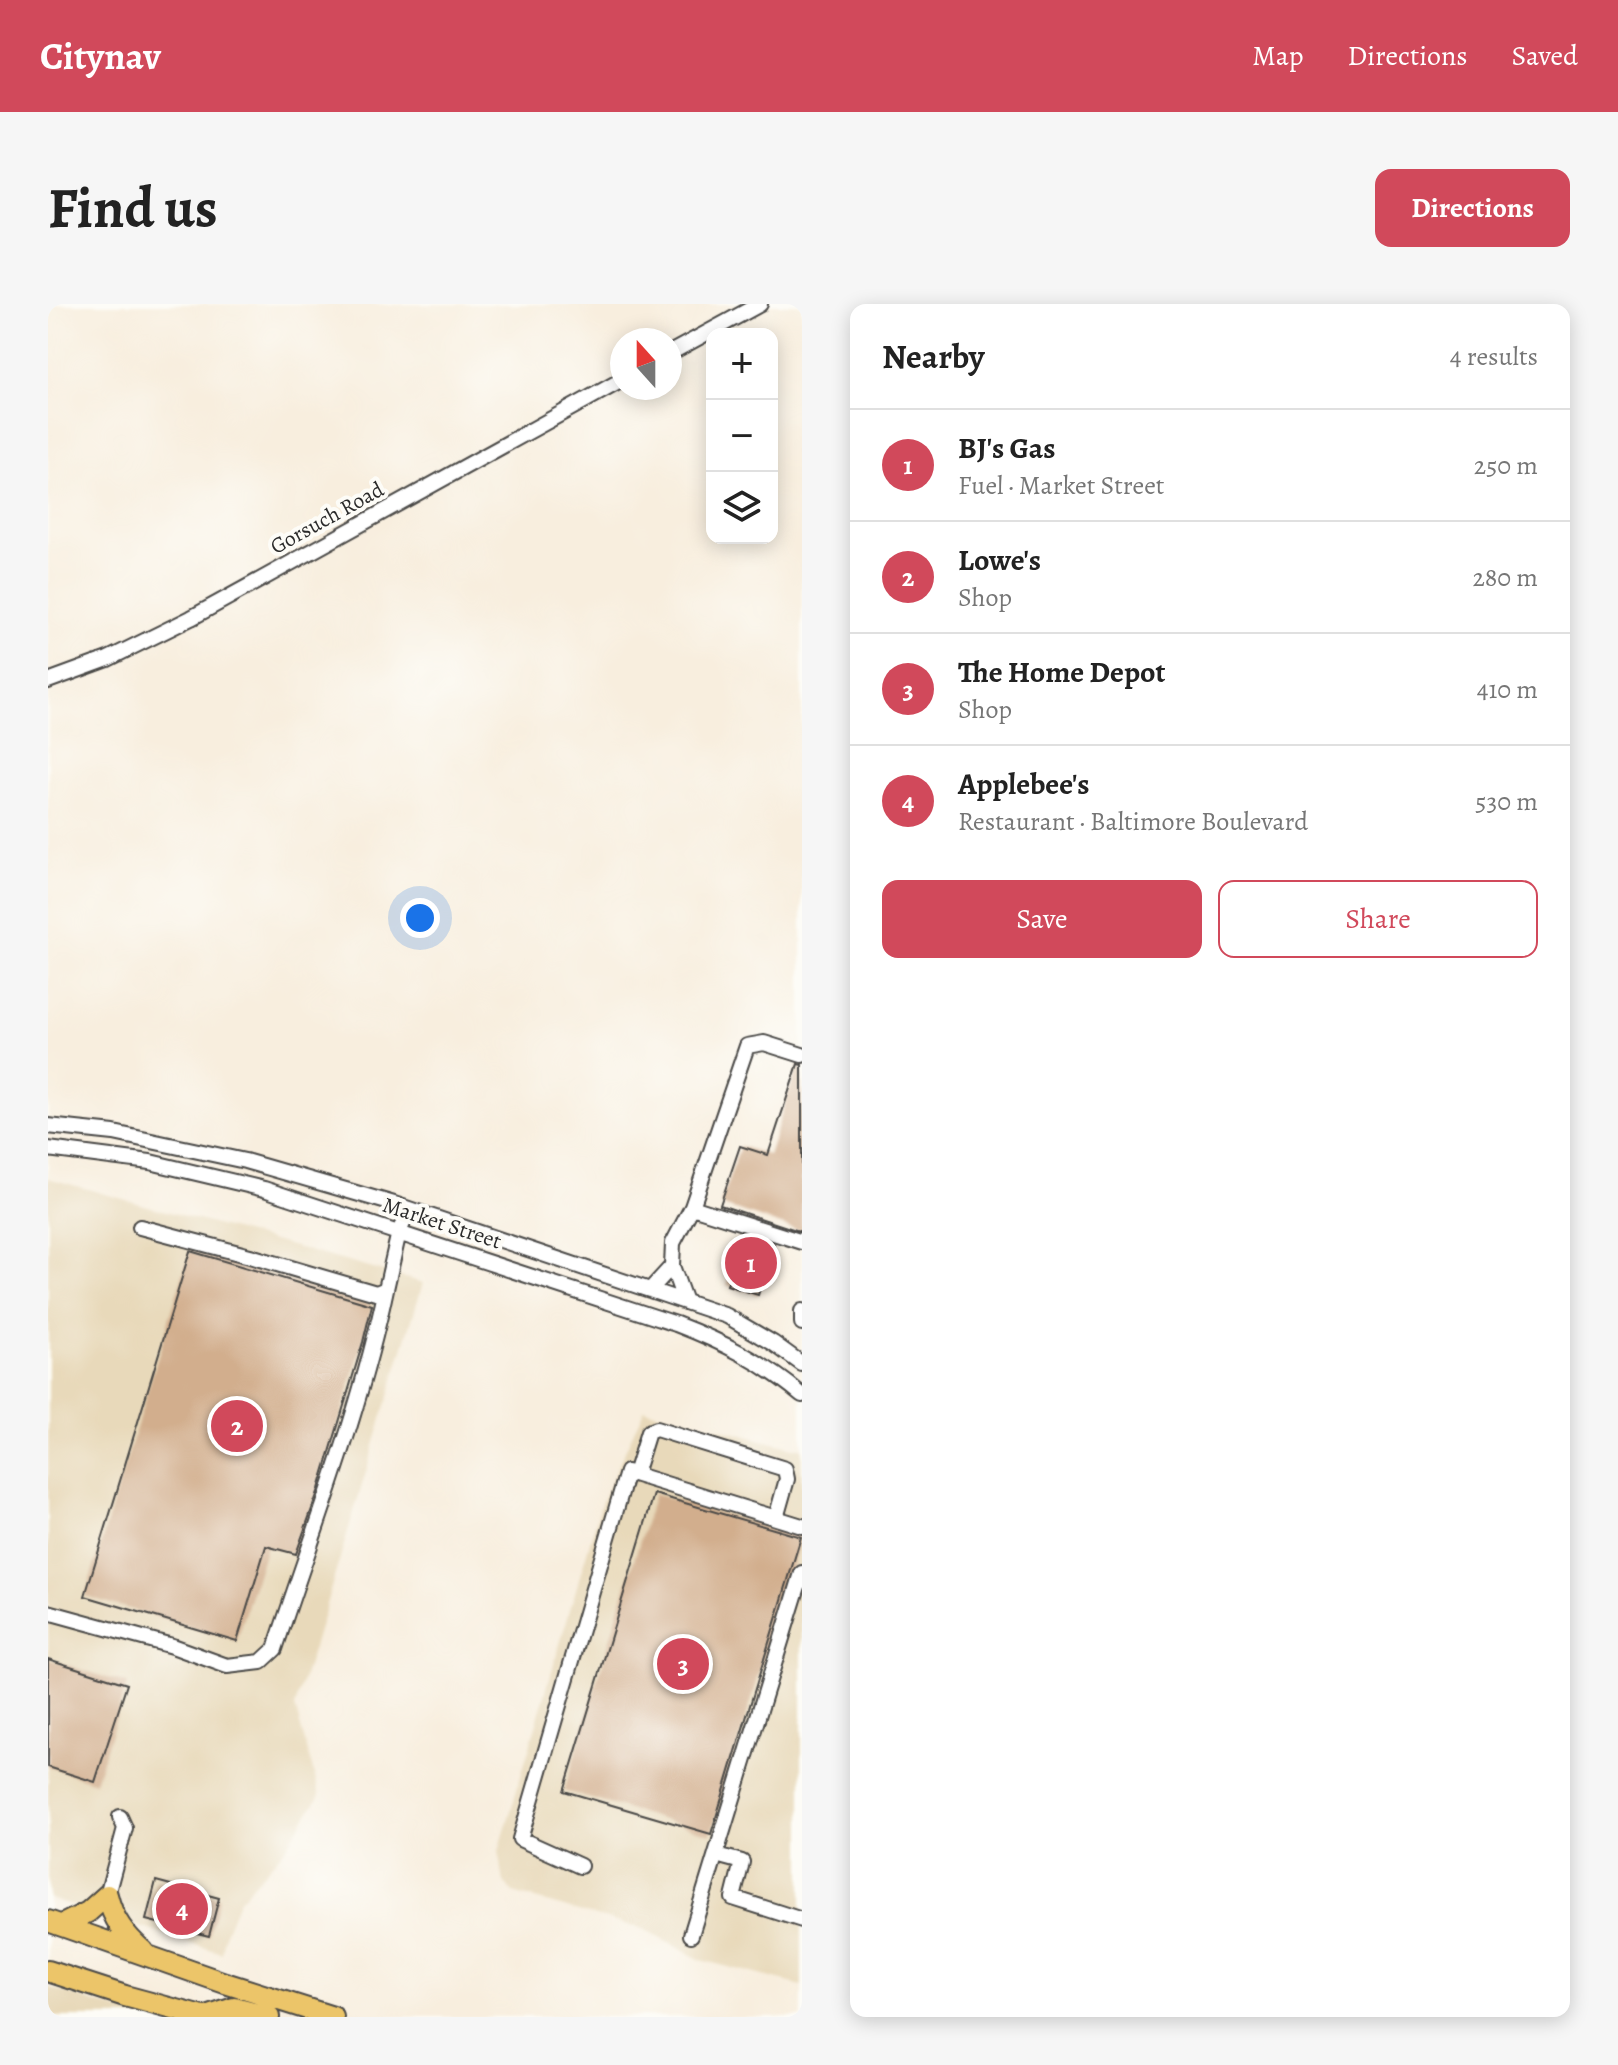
<!DOCTYPE html>
<meta charset="utf-8">
<style>
body{margin:0;font-family:Alegreya,serif;background:#f6f6f6;color:#222}
.controls{position:absolute;right:24px;top:24px;display:grid;overflow:hidden;border-radius:16px;box-shadow:0 4px 20px #0003}
.controls button{width:72px;height:72px;display:grid;place-items:center;padding:0;border:0;border-bottom:2px solid #e0e0e0;background:#fff;color:#222;font:40px sans-serif}
.compass{position:absolute;left:562px;top:24px;width:72px;height:72px;border-radius:50%;background:#fff;box-shadow:0 4px 20px #0003;rotate:339deg}
.you{position:absolute;left:372px;top:614px;width:28px;height:28px;margin:-20px;border:6px solid #fff;border-radius:50%;background:#1a73e8;box-shadow:0 0 0 12px #1a73e833}
.badge{display:grid;place-items:center;width:52px;height:52px;border-radius:50%;background:#d1495b;color:#fff;font-size:26px;font-weight:700}
.pin{position:absolute;translate:-50% -50%;border:4px solid #fff;box-shadow:0 2px 8px #0006}
.list{margin:0;padding:0;list-style:none}
h2{display:flex;justify-content:space-between;align-items:center;height:104px;margin:0;padding:0 32px;font-size:34px}
h2 small{font-size:26px;font-weight:400;color:#767676}
.list li{display:grid;grid-template-columns:52px 1fr auto;gap:24px;align-items:center;box-sizing:border-box;height:112px;padding:0 32px;border-top:2px solid #e0e0e0}
.list b{display:block;font-size:30px;white-space:nowrap}
.list p{margin:0;font-size:26px;white-space:nowrap;color:#767676}
.list em{font-size:26px;font-style:normal;color:#767676}
.actions{display:flex;gap:16px;padding:24px 32px}
.actions a{flex:1;padding:18px 0;border:2px solid #d1495b;border-radius:16px;text-align:center;font-size:28px;color:#d1495b}
.actions .main{background:#d1495b;color:#fff}
.icon{flex:none;width:44px;height:44px;fill:none;stroke:currentColor;stroke-width:2;stroke-linecap:round;stroke-linejoin:round}
.map{position:relative;flex:none;width:754px;height:1713px;overflow:hidden;border-radius:16px}
header{display:flex;align-items:center;gap:48px;box-sizing:border-box;height:112px;padding:0 40px;background:#d1495b;color:#fff}
header strong{font-size:38px}
nav{display:flex;gap:44px;margin-inline-start:auto;font-size:28px}
.intro{display:flex;align-items:center;justify-content:space-between;box-sizing:border-box;height:192px;padding:0 48px}
h1{margin:0;font-size:56px}
.button{padding:20px 36px;border-radius:16px;background:#d1495b;color:#fff;font-size:28px;font-weight:700}
main{display:flex;gap:48px;padding:0 48px}
aside{flex:1;background:#fff;border-radius:16px;box-shadow:0 4px 20px #0003}
.map>svg:first-child{display:block}
.built{fill:#e8d9ba}
.building{fill:#d2ae8d}
.lines{fill:none;stroke-linecap:round;stroke-linejoin:round}
.minor-casing{stroke:#4a4846;stroke-width:18}
.highway-casing{stroke:#4a4846;stroke-width:24}
.minor{stroke:#fff;stroke-width:14}
.highway{stroke:#ecc569;stroke-width:20}
.labels{text-anchor:middle;dominant-baseline:central;stroke-width:8;stroke-linejoin:round;paint-order:stroke}
.street-label{font-size:22px;fill:#2b2b2b;stroke:#fdfcf7}
</style>
<header>
<strong>Citynav</strong>
<nav><a>Map</a><a>Directions</a><a>Saved</a></nav>
</header>
<div class="intro"><h1>Find us</h1><a class="button">Directions</a></div>
<main>
<div class="map">
<svg width="754" height="1713" viewBox="0 0 754 1713">
<rect width="100%" height="100%" fill="#fdfcf7"/>
<filter id="ink" filterUnits="userSpaceOnUse"><feTurbulence type="fractalNoise" baseFrequency=".0125" numOctaves="2"/><feDisplacementMap in="SourceGraphic" scale="16" xChannelSelector="R" yChannelSelector="G"/><feConvolveMatrix kernelMatrix="1 2 1 2 8 2 1 2 1" color-interpolation-filters="sRGB"/></filter>
<filter id="wash" filterUnits="userSpaceOnUse"><feTurbulence type="fractalNoise" baseFrequency=".006" numOctaves="4" result="noise"/><feDisplacementMap in="SourceGraphic" scale="32" xChannelSelector="R" yChannelSelector="G"/><feGaussianBlur stdDeviation="1.8" result="paint"/><feColorMatrix in="noise" values="0 0 0 0 0 0 0 0 0 0 0 0 0 0 0 0 0 1.4 0 .05"/><feComposite in="paint" operator="in"/></filter>
<g filter="url(#wash)">
<rect width="100%" height="100%" fill="#f8eede"/>
<!-- built -->
<path class="built" d="M0,874L375,979L247,1403L272,1491L237,1545L190,1597L178,1626L174,1649L0,1594Z
M596,1105L745,1144H754V1682L653,1656L592,1624L465,1589L456,1579L451,1547L554,1197Z
M0,1683L92,1713H0Z"/>
<g id="blocks">
<!-- building -->
<path class="building" d="M750,760L754,761V928L672,901L692,842L720,851Z
M696,930L726,940L710,991L679,981Z
M142,947L324,1001L315,1038L271,1185L248,1250L218,1242L189,1337L37,1292Z
M606,1190L753,1233L663,1530L516,1487Z
M0,1355L79,1380L47,1478L0,1463Z
M108,1577L171,1594L161,1632L98,1616Z"/>
</g>
</g>
<g filter="url(#ink)">
<use href="#blocks" fill-opacity="0" stroke="#4a4846" stroke-width="2"/>
<g class="lines">
<!-- minor casing -->
<g class="minor-casing">
<path id="minor" d="M622,49L712,0
M0,377L60,355L143,314L574,76
M0,822L66,829L197,857L346,900L679,1012L725,1039L754,1060
M0,845L102,858L216,885L628,1020C675,1038 715,1058 754,1091
M644,903L699,742L716,739L754,751
M92,923L202,952L328,989L338,985L351,928L361,906
M602,986L624,962
M637,998L624,962L625,939L644,903L754,938
M754,1007V1019
M587,1170L600,1128L608,1125L737,1165L739,1175L728,1214
M0,1308L124,1342L179,1362L213,1358L227,1345C266,1226 312,1108 338,985
M668,1551L694,1558L685,1594L754,1616
M532,1562L472,1535L579,1168L754,1222
M59,1591L77,1524L72,1513
M643,1631L754,1269"/>
</g>
<!-- highway casing -->
<g class="highway-casing">
<path id="highway" d="M59,1591C65,1616 77,1631 95,1647
M0,1617L177,1679L285,1713
M14,1621L40,1608L59,1591
M0,1667L77,1692L155,1713
M159,1713L186,1704L221,1713"/>
</g>
<!-- minor -->
<use href="#minor" class="minor"/>
<!-- highway -->
<use href="#highway" class="highway"/>
</g>
</g>
<g class="labels">
<!-- street labels -->
<g class="street-label">
<text transform="translate(279 214) rotate(-29)">Gorsuch Road</text>
<text transform="translate(394 919) rotate(18)">Market Street</text>
</g>
</g>
</svg>
<div class="controls">
<button>+</button>
<button>−</button>
<button><svg class="icon" aria-label="layers" viewBox="0 0 24 24"><path d="M12 4l9 5-9 5-9-5zM3 14l9 5 9-5"/></svg></button>
</div>
<svg class="compass" viewBox="-18 -18 36 36"><path d="M0-13l5 13h-10z" fill="#e53935"/><path d="M0 13l5-13h-10z" fill="#767676"/></svg>
<div class="you"></div>
<div class="pin badge" style="left:703px;top:959px">1</div>
<div class="pin badge" style="left:189px;top:1122px">2</div>
<div class="pin badge" style="left:635px;top:1360px">3</div>
<div class="pin badge" style="left:134px;top:1605px">4</div>
</div>
<aside>
<h2>Nearby<small>4 results</small></h2>
<ul class="list">
<li><span class="badge">1</span><div><b>BJ's Gas</b><p>Fuel · Market Street</p></div><em>250 m</em></li>
<li><span class="badge">2</span><div><b>Lowe's</b><p>Shop</p></div><em>280 m</em></li>
<li><span class="badge">3</span><div><b>The Home Depot</b><p>Shop</p></div><em>410 m</em></li>
<li><span class="badge">4</span><div><b>Applebee's</b><p>Restaurant · Baltimore Boulevard</p></div><em>530 m</em></li>
</ul>
<div class="actions"><a class="main">Save</a><a>Share</a></div>
</aside>
</main>
